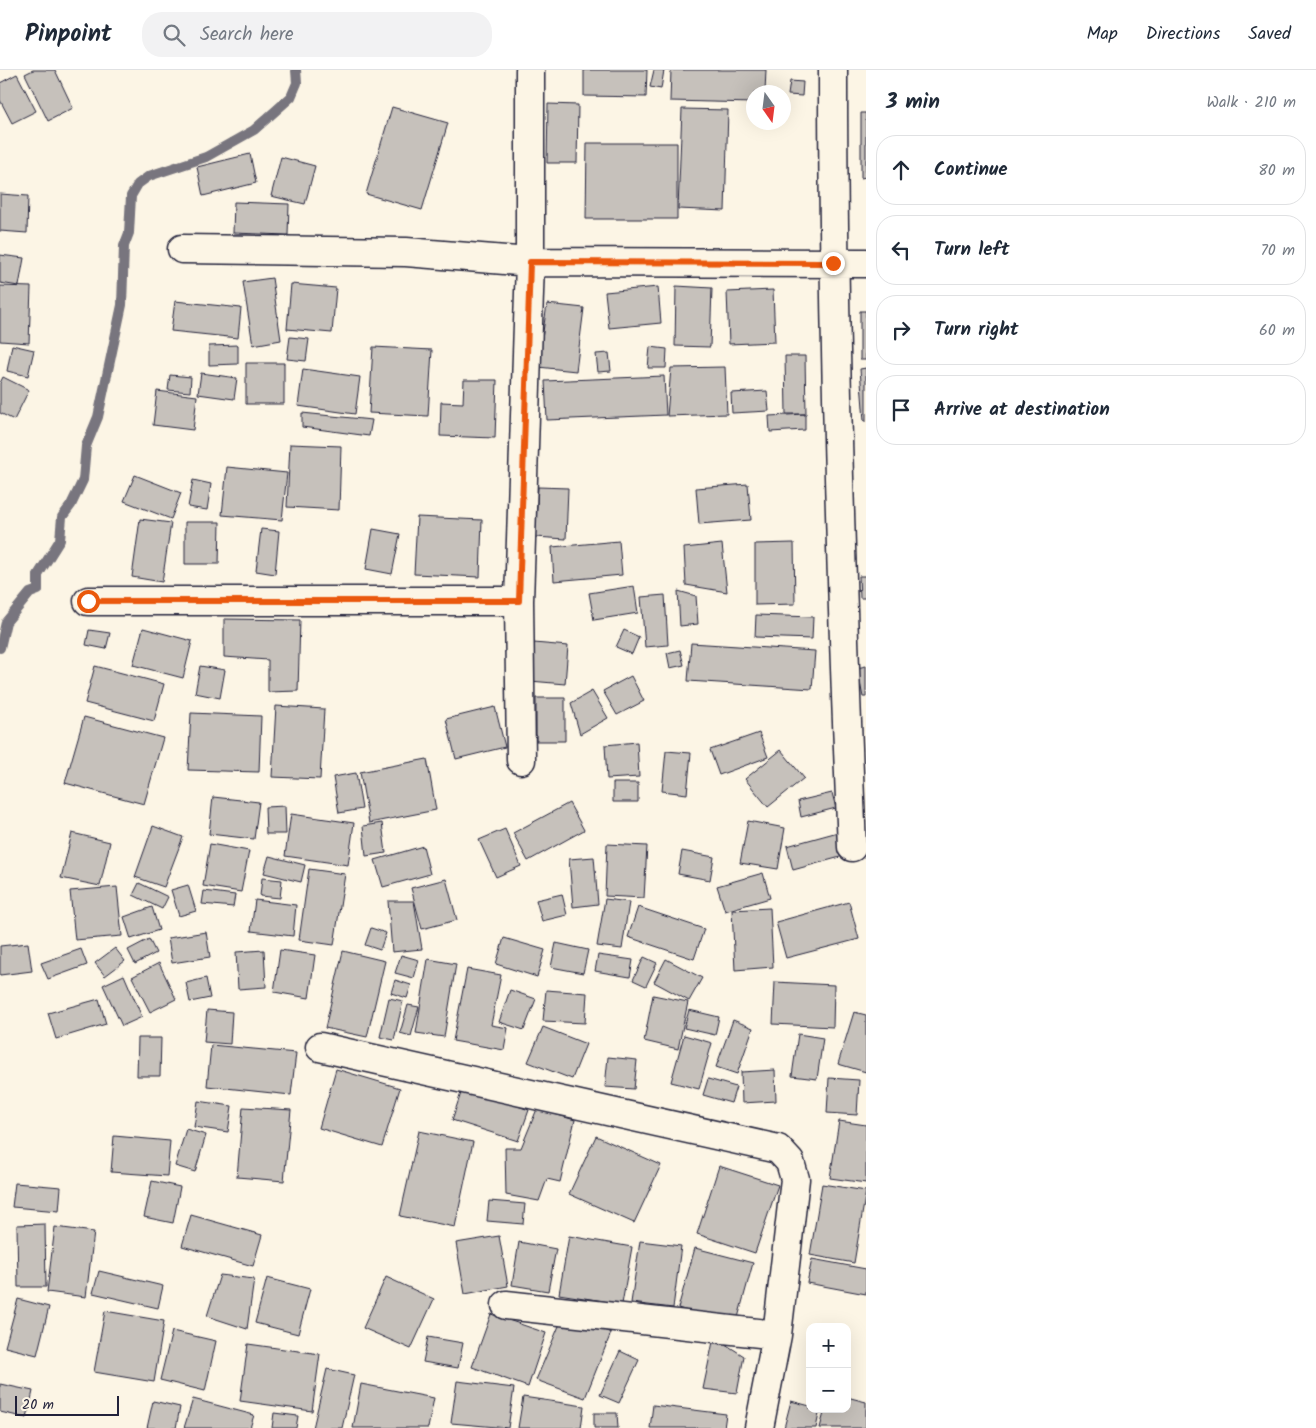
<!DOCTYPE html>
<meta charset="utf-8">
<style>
body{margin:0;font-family:Kalam,sans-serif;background:#f2f2f3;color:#1f2937}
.controls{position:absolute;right:15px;bottom:15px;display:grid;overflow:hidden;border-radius:10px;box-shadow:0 5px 20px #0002}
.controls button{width:45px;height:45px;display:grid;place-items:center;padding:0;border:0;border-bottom:1px solid #e0e1e3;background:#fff;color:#1f2937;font:25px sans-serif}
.compass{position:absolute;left:746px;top:15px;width:45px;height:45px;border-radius:50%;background:#fff;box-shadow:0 5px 20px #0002;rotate:166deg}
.scale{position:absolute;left:15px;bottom:12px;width:104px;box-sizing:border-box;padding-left:5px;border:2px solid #22223b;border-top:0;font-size:14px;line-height:18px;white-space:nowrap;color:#22223b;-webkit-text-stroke:4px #fcf5e5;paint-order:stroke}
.stop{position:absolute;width:15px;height:15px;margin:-11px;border:4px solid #ea580c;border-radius:50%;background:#fff}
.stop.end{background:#ea580c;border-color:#fff;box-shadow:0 1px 5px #0008}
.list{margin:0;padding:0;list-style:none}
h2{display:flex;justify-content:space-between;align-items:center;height:65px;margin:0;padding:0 20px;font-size:21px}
h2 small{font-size:16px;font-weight:400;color:#747a83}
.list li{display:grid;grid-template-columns:32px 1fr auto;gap:15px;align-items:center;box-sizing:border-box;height:70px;margin:0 10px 10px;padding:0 10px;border:1px solid #e0e1e3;border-radius:20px}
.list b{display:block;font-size:19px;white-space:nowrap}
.list em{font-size:16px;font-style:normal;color:#747a83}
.icon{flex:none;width:28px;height:28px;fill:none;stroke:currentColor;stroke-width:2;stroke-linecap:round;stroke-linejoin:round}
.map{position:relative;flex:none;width:866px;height:1358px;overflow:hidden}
header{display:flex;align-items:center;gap:30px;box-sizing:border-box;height:70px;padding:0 25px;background:#fff;border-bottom:1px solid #e0e1e3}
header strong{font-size:24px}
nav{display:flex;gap:28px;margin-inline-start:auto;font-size:18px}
.search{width:350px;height:45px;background:#f2f2f3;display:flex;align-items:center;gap:12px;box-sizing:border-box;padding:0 18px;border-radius:20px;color:#747a83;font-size:19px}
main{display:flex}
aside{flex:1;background:#fff}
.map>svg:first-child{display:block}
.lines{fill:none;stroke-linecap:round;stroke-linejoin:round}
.stream{stroke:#78757e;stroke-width:10}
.building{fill:#c6c1bb;stroke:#22223b}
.minor-casing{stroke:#22223b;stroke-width:31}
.minor{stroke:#fcf5e5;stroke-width:28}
.route{stroke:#ea580c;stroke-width:6}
</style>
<header>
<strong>Pinpoint</strong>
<div class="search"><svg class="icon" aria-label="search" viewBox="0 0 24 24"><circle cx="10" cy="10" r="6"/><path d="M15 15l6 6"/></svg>Search here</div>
<nav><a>Map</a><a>Directions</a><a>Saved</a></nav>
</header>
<main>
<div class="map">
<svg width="866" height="1358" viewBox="0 0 866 1358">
<rect width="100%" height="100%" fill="#fcf5e5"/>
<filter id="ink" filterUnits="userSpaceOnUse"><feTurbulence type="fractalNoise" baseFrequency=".02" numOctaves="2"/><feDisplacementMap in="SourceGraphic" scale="10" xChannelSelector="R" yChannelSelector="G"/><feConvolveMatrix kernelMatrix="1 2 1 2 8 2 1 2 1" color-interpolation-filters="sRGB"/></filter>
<g filter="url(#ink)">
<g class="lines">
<!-- stream -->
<path class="stream" d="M0,578L6,552L30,523L38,520V505L60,470L62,447L71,435L83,410L86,376L98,347L122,235L124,176L129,163L131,126L138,114L149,106L206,87L254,60L291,27L297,13L296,0"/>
</g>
<!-- building -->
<path class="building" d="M33,0H55L73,38L48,51L25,4Z
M584,0H647L646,27L584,26Z
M654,0H664L661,19L650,17Z
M671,0H766L765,22H754V33L670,31Z
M17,4L36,41L12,53L0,30V13Z
M790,11L803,12L802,26L788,25Z
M548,34L578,35L577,93H547Z
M392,37L448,53L422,140L366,124Z
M682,39L728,40L725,141L678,139Z
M861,43H866V107L861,108Z
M587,73H677V149H586Z
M250,84L256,113L203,126L197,97Z
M281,87L315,96L305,134L271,126Z
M0,124L28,126L27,163L0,161Z
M234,132L289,134L288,165L233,163Z
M0,185L24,188L19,216L0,213Z
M272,208L281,270L253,275L243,212Z
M291,214L336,218L332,263L287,259Z
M0,216L31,217L29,273L0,271Z
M676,216L712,218L710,277L675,276Z
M658,217L661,253L609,258L605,222Z
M773,220L775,272L729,274L727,222Z
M175,231L241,238L238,268L171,261Z
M547,234L584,238L576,301L538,297Z
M860,241H866V290H860Z
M290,267L309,269L306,291L287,289Z
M12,275L34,280L28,306L7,301Z
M238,275V294L209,295V276Z
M373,277L432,280L428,346L369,343Z
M650,277L667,279L666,298H648Z
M609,283L611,301L598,302L596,284Z
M785,286H805L806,344H786Z
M246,293H284V334H246Z
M725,297L727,344L667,346L671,298Z
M866,298V351H864L860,299Z
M303,299L360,307L355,344L298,336Z
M201,303L237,308L234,329L198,324Z
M170,305L191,307L190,322L168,320Z
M664,306L666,345L547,350L545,311Z
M3,307L29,320L14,350L0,343V313Z
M464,310H497L495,368L440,366L441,332L463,333Z
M157,321L197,326L193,360L153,355Z
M767,321L769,341L732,343L731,323Z
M302,343L372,350L369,366L302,357Z
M805,344V360L770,362L769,346Z
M290,374L341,376L339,440L287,437Z
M227,397L287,403L282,450L222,445Z
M135,405L181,423L171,449L124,431Z
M193,410L211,414L207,440L188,437Z
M748,414L751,450L699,454L696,418Z
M538,417L568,418L566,469L535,467Z
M417,447L482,450L480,507L414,504Z
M140,449L171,453L162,512L132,507Z
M185,452H220L219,494H185Z
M261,459L279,461L275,504L256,501Z
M373,459L400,464L392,504L366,499Z
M619,471L622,505L554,511L552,477Z
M794,473L795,534L755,535V474Z
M722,474L727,522L686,515L684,478Z
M859,506H866V528H860Z
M634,516L638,543L594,550L589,523Z
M678,521L696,526L698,554L680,556Z
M665,525L668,575L645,577L641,527Z
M756,545L813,547L812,569L755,567Z
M224,549L300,550L298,621L268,622V590L224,587Z
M143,558L192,571L183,608L133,595Z
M89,560L110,563L106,579L86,575Z
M624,560L639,567L632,584L616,577Z
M534,573L568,576L565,614L530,611Z
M691,573L815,581L812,619L688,611Z
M680,580L684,595L670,598L667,583Z
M95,596L164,614L154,651L85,633Z
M200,596L225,600L220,628L195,623Z
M866,596V627H863L857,598Z
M631,606L644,631L617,645L603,621Z
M592,621L608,648L580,664L571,633Z
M536,628H565V671H536Z
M276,636L324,639L320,709L272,707Z
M495,637L505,677L456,689L446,649Z
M191,643L261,646L259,702L188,700Z
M84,647L163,668L144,734L65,713Z
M759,663L768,687L719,705L710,680Z
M637,672L639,707L607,709L605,675Z
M781,680L804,708L768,737L745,709Z
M666,681L691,683L687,724L662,721Z
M427,689L436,740L369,753L360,702Z
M356,703L362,739L339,743L333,707Z
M613,713H638V732H613Z
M832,723L836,738L801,747L798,731Z
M213,727L259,732L254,769L209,764Z
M569,733L584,760L528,791L513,763Z
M285,736L286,764H266L265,737Z
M291,744L354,753L348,795L285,786Z
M748,751L785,758L778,799L740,793Z
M382,753L386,783L366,786L363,756Z
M153,756L183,767L164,817L135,807Z
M505,759L521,796L496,807L479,770Z
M838,762L844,786L793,800L787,776Z
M72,763L110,772L100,816L61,808Z
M210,774L249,781L241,822L203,816Z
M607,774L647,776L644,828L605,826Z
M423,776L430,804L383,817L375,790Z
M682,781L714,787L710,810L678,804Z
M269,786L305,795L301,812L264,803Z
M594,787L598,834L573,837L569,789Z
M309,799L345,804L334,875L299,870Z
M763,803L770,828L725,841L717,816Z
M262,808L282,810L280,828L260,826Z
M446,809L457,850L422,859L411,818Z
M139,813L168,827L162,839L133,825Z
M188,815L196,841L179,846L171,820Z
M117,817L122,866L75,870L70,821Z
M204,821L235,825L233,837L202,834Z
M562,824L567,845L542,851L536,830Z
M605,829L629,832L622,879L597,876Z
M255,830L296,835L293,866L251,861Z
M388,831H414L422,879L392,882Z
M849,832L859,869L786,888L776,852Z
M152,837L159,860L131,869L124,847Z
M638,837L704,859L694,889L628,867Z
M770,838L773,897L735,900L732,840Z
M371,858L386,863L380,880L365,875Z
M206,862L210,887L172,893L168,868Z
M504,868L545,880L537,907L496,894Z
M149,869L156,883L135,894L128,880Z
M28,873L32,901L0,905V876Z
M556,873L588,880L583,903L551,897Z
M115,878L125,891L105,906L95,893Z
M81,879L87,895L48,909L41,893Z
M264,880L266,917L238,919L236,882Z
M280,880L315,885L309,928L274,922Z
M343,881L385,891L367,967L325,958Z
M401,885L419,890L414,908L395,903Z
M598,885L633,890L630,907L595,901Z
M644,887L657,893L646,916L633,910Z
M428,889L456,894L444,967L416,963Z
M666,889L702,908L689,931L654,912Z
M159,893L176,929L150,942L132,907Z
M467,899L501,905L491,955L508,958L504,980L453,971Z
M124,905L142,947L122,956L103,915Z
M206,908L210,928L190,932L186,913Z
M395,910L411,915L407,928L391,923Z
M775,912L834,915L833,957L773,954Z
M510,920L536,929L524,960L499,952Z
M546,920L587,923L585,953L543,951Z
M653,925L688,932L678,979L644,971Z
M389,928L403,931L394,970L380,967Z
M99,929L106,954L56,969L48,943Z
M408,935L419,937L411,966L400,963Z
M207,940L232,942L230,974L204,972Z
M689,940L719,947L715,965L684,958Z
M854,942L866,945V1002L838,994Z
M733,950L753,958L737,1004L716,997Z
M543,957L586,974L572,1009L528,992Z
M798,964L823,968L817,1009L792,1006Z
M684,965L712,973L699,1019L671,1012Z
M138,968H161L160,1006H137Z
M211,975L296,983L291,1025L207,1016Z
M608,987L637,990L634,1019L605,1017Z
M336,999L400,1018L382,1077L319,1058Z
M775,1000L776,1031L742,1033L741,1002Z
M829,1008L859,1010L857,1045L827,1043Z
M708,1009L736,1017L731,1033L703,1025Z
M463,1017L529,1040L518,1071L452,1050Z
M198,1031L232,1036L228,1062L194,1057Z
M243,1037L291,1040L284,1111L237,1107Z
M537,1039L575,1050L560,1112L547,1109L539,1131L506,1125L505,1078H521Z
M839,1051L866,1055V1113L830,1108Z
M186,1059L206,1065L195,1102L175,1096Z
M419,1061L473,1072L455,1157L400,1146Z
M114,1066L170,1071L167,1106L111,1102Z
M596,1066L661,1095L634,1153L569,1124Z
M719,1096L778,1115L755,1183L697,1164Z
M152,1111L180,1117L173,1153L144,1147Z
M15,1113L61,1117L59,1141L12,1137Z
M822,1114L866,1121L854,1193L810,1185Z
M489,1131L525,1134L523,1154L487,1151Z
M191,1145L262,1165L253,1196L182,1176Z
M45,1154L46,1217H18L17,1155Z
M55,1157L94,1162L86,1227L47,1222Z
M499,1166L508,1216L465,1224L456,1173Z
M569,1166L632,1177L622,1234L559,1224Z
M640,1171L681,1176L673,1238L631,1233Z
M519,1172L556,1179L548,1221L512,1215Z
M695,1178L753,1193L736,1255L678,1238Z
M812,1189L866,1199V1224L807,1213Z
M99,1201L163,1216L158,1238L93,1223Z
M220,1205L254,1209L247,1259L207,1246Z
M386,1207L434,1229L411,1279L363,1258Z
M267,1208L310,1219L298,1264L255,1253Z
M18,1229L49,1237L37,1285L5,1277Z
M105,1241L164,1251L154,1312L94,1302Z
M491,1244L546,1263L528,1317L472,1297Z
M564,1244L611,1263L585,1328L536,1310Z
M172,1261L216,1271L205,1321L160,1310Z
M428,1267L463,1273L458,1298L423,1292Z
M714,1267L744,1286L737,1323L703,1319Z
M248,1274L320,1284L312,1341L240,1331Z
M620,1281L639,1290L619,1333L600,1325Z
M327,1299L354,1305L342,1358H313Z
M457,1311L514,1318L508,1358L451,1353Z
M0,1314L33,1321L27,1348L0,1342Z
M361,1314L434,1328L428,1358H353Z
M523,1327L584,1336L581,1358H518Z
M847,1327L866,1332V1358H820L825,1339H847Z
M193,1329L254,1345L250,1358H184Z
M153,1331L180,1337L176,1358H147Z
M791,1331L810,1336V1339H820L816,1358H784Z
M653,1335L726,1344L724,1358H650Z
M274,1343L298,1346L296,1358H272Z
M594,1343H617L618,1358H594Z"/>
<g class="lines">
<!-- minor casing -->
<g class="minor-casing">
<path id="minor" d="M833,0C833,259 841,518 852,777
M182,179L406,182L530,192L866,193
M88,531H519
M521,690L519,531L530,192V0
M320,977L778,1079L790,1092L795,1109L777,1265L759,1358
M506,1235L777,1265"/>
</g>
<!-- minor -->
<use href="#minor" class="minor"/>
</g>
</g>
<g class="lines" filter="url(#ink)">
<!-- route -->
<path class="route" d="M88,531H519L530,192L833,193"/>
</g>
</svg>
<div class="controls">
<button>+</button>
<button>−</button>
</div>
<svg class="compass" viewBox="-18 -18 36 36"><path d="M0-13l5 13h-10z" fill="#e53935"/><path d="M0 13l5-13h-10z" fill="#747a83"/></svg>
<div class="scale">20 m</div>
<div class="stop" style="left:88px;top:531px"></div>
<div class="stop end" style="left:833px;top:193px"></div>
</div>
<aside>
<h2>3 min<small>Walk · 210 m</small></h2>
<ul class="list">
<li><svg class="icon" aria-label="ahead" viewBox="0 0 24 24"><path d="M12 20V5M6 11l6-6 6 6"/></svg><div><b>Continue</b></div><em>80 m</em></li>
<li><svg class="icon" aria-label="left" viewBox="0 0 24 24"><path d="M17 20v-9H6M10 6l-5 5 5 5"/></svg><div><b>Turn left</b></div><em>70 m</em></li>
<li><svg class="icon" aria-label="right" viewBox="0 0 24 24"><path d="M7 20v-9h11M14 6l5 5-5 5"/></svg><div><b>Turn right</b></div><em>60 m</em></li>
<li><svg class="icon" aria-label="arrive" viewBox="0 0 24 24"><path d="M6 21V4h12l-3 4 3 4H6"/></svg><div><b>Arrive at destination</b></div></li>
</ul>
</aside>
</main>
